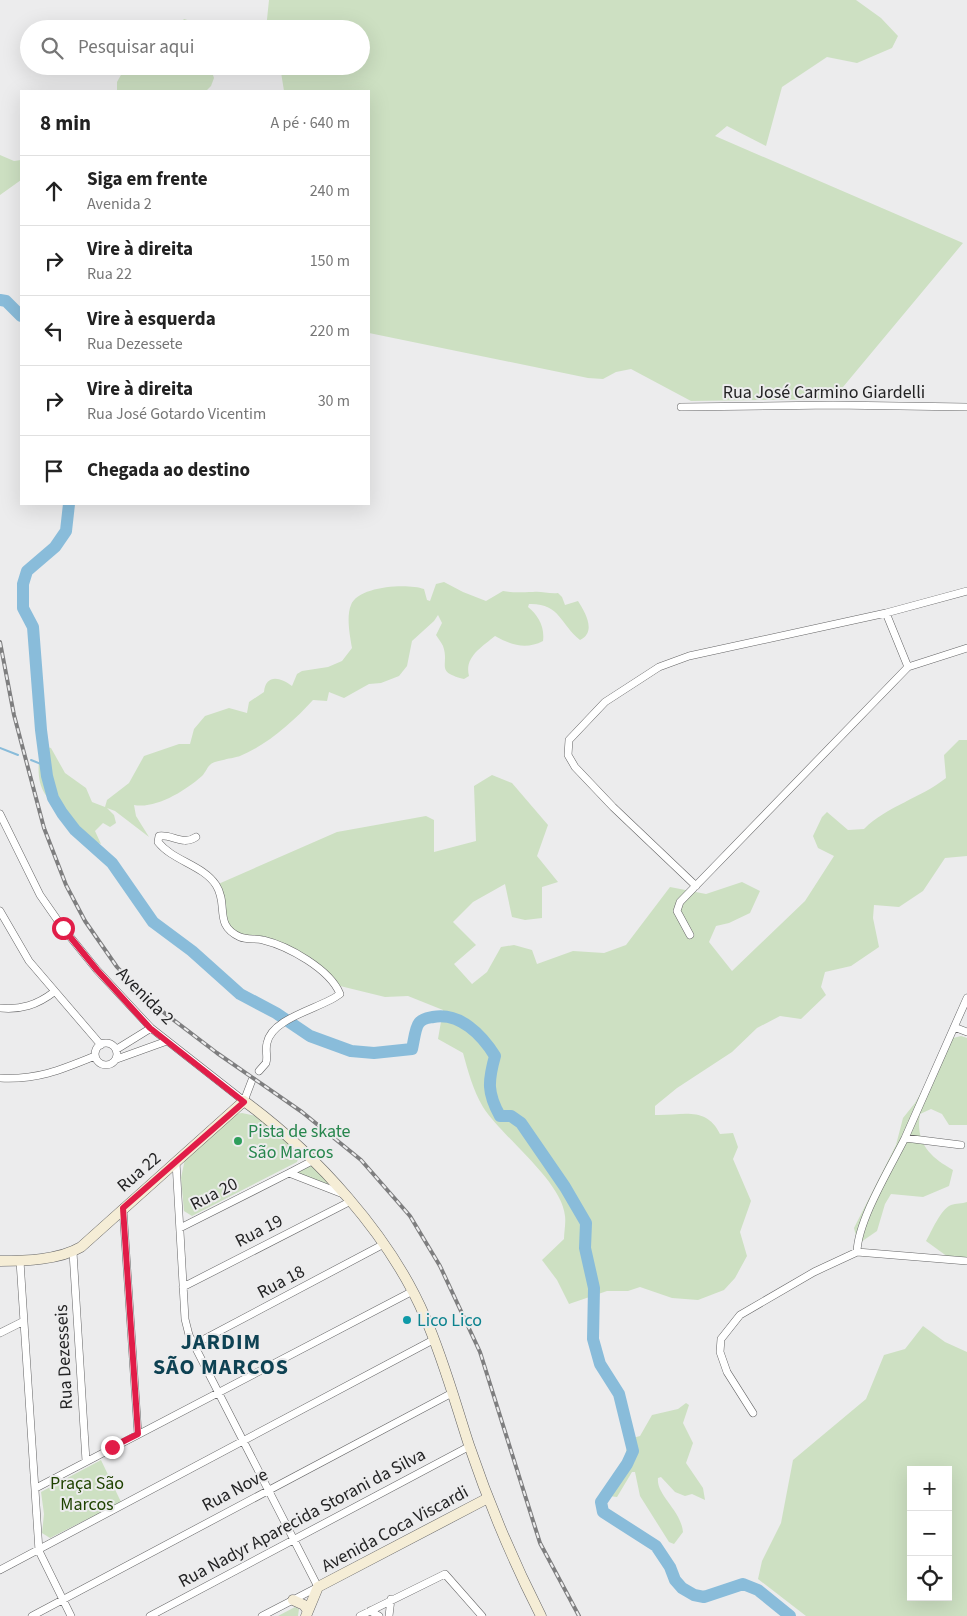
<!DOCTYPE html>
<html lang="pt">
<meta charset="utf-8">
<style>
body{margin:0;font-family:"Source Sans 3",sans-serif;background:#f6f6f6;color:#222}
.controls{position:absolute;right:15px;bottom:15px;display:grid;overflow:hidden;border-radius:0px;box-shadow:0 5px 20px #0002}
.controls button{width:45px;height:45px;display:grid;place-items:center;padding:0;border:0;border-bottom:1px solid #e0e0e0;background:#fff;color:#222;font:25px sans-serif}
.stop{position:absolute;width:15px;height:15px;margin:-11px;border:4px solid #e11d48;border-radius:50%;background:#fff}
.stop.end{background:#e11d48;border-color:#fff;box-shadow:0 1px 5px #0008}
.list{margin:0;padding:0;list-style:none}
h2{display:flex;justify-content:space-between;align-items:center;height:65px;margin:0;padding:0 20px;font-size:21px}
h2 small{font-size:16px;font-weight:400;color:#767676}
.list li{display:grid;grid-template-columns:32px 1fr auto;gap:15px;align-items:center;box-sizing:border-box;height:70px;padding:0 20px;border-top:1px solid #e0e0e0}
.list b{display:block;font-size:19px;white-space:nowrap}
.list p{margin:0;font-size:16px;white-space:nowrap;color:#767676}
.list em{font-size:16px;font-style:normal;color:#767676}
.icon{flex:none;width:28px;height:28px;fill:none;stroke:currentColor;stroke-width:2;stroke-linecap:round;stroke-linejoin:round}
.map{position:relative;flex:none;width:967px;height:1616px;overflow:hidden}
.search{position:absolute;background:#fff;box-shadow:0 5px 20px #0002;left:20px;top:20px;width:350px;height:55px;display:flex;align-items:center;gap:12px;box-sizing:border-box;padding:0 18px;border-radius:28px;color:#767676;font-size:19px}
.panel{position:absolute;background:#fff;box-shadow:0 5px 20px #0002;left:20px;top:90px;width:350px;height:415px;border-radius:0px}
.map>svg:first-child{display:block}
.green{fill:#cde0c2;fill-rule:evenodd}
.lines{fill:none;stroke-linecap:round;stroke-linejoin:round}
.stream{stroke:#89bcda;stroke-width:2}
.river{stroke:#89bcda;stroke-width:12}
.street-casing{stroke:#646465;stroke-width:8}
.secondary-casing{stroke:#646465;stroke-width:11}
.street{stroke:#fff;stroke-width:7}
.secondary{stroke:#f5edd6;stroke-width:10}
.rail-casing{stroke:#7e7e7f;stroke-width:4}
.rail{stroke:#ececed;stroke-width:2;stroke-dasharray:5.5;stroke-linecap:butt}
.route{stroke:#e11d48;stroke-width:6}
.leisure-dot{fill:#2e9e5b;stroke:#ececed;stroke-width:2}
.culture-dot{fill:#0f9aa8;stroke:#ececed;stroke-width:2}
.labels{text-anchor:middle;dominant-baseline:central;stroke-width:4;stroke-linejoin:round;paint-order:stroke}
.street-label{font-size:18px;fill:#232324;stroke:#ececed}
.leisure-label{font-size:18px;fill:#27864d;stroke:#ececed;text-anchor:start}
.culture-label{font-size:18px;fill:#0d838f;stroke:#ececed;text-anchor:start}
.park-label{font-size:18px;fill:#1f4200;stroke:#ececed}
.district-label{font-size:22px;font-weight:bold;letter-spacing:1px;fill:#0e4253;stroke:#ececed}
</style>
<div class="map">
<svg width="967" height="1616" viewBox="0 0 967 1616">
<rect width="100%" height="100%" fill="#ececed"/>
<!-- green -->
<path class="green" d="M269,0H856L881,18L898,36L892,48L857,63L827,57L782,87L766,146L727,126L715,136L963,243L833,399L691,401L631,369L616,372L603,379L588,378L369,333V91H284L280,66H361V29H266Z
M184,19L194,22L190,29H167L178,26Z
M126,66H210L214,78L211,86L206,91H117V82Z
M0,155L14,161L21,160V180L0,195Z
M444,582L463,592L486,601L503,591C514,593 522,592 533,592C541,591 549,594 558,593L562,597L565,605L578,601C585,612 597,632 580,640C560,624 560,603 529,604L528,607C538,615 545,627 543,641C526,650 511,645 495,636C482,647 464,657 469,676L464,679C434,672 450,665 443,646C441,642 438,638 436,635L442,623L438,615L434,621L412,641L407,666L399,676L381,683L369,684L344,698L329,692L327,701L313,700C293,722 267,745 240,756C234,758 214,761 211,764C207,767 206,772 202,776C185,791 156,809 134,805L136,816L149,837L115,811L107,808L114,815L116,823L110,827L103,823L95,831L101,844C78,838 67,826 55,806C52,802 48,798 45,794C37,782 37,762 42,749L47,747L51,748L65,773L86,788L92,802L105,807L107,800L129,783L144,756L179,744H190L194,729L205,716L229,708L247,713L249,702L264,692C266,674 280,677 292,686L297,674L302,671L328,667L342,661L352,648C350,636 346,617 351,605C358,586 407,583 424,589L427,600L430,601L436,584Z
M959,740H967V856L945,858L923,891L899,907L874,905L873,918L879,947L851,966L825,972L821,987L826,995L801,1019L780,1016L757,1028L732,1052L677,1088L655,1106V1115C681,1116 706,1105 720,1134L733,1133L738,1147L733,1159L751,1201L740,1232L747,1256L735,1278L724,1290L698,1300L672,1298L640,1287L628,1291H607L569,1304L557,1280L542,1260L564,1239C564,1232 566,1223 565,1216C562,1181 503,1138 483,1107C473,1090 468,1071 463,1053L438,1039L443,1010L408,996L385,997L336,985L323,971L263,939L242,938L227,930L216,885L337,832L426,816L434,820V852L476,841L474,786L492,775L512,783L548,825L537,856L558,882L542,887V918L525,920L512,917L505,884L473,902L453,922L476,945L454,964L472,984L487,972L501,947L514,945L532,950L537,964L573,951L604,953L626,945L670,887L706,894L742,882L760,891L750,913L729,923L716,926L709,942L732,971L805,901L834,856L818,848L813,836L822,817L827,812L848,830L864,829C887,806 921,798 946,778L944,755Z
M961,1036L967,1038V1125H949L942,1114L931,1109L920,1114C915,1143 930,1157 953,1170L949,1186L923,1197L891,1194L885,1204L877,1231L861,1242L856,1236L854,1228L896,1145L903,1118L915,1103L953,1038Z
M242,1113L256,1116L300,1153L297,1162L192,1216L184,1211L181,1178L185,1159L236,1114Z
M312,1164L334,1188L296,1173Z
M967,1202V1261L948,1257L926,1241C932,1231 940,1210 951,1205C956,1203 962,1204 967,1202Z
M923,1326L945,1342L967,1352V1616H806L758,1579L762,1561L781,1523L793,1460L866,1399L884,1355L905,1349ZM911,1470H948V1597H911Z
M686,1403L689,1405L683,1423L693,1443L686,1463L703,1488L705,1500L692,1494L685,1496L675,1492L661,1477L658,1478C656,1495 681,1510 683,1532L674,1544L669,1542L640,1496L635,1472H632L617,1497L609,1496L610,1489L623,1465L629,1439L640,1436L652,1415L678,1409Z
M101,1460L121,1502L50,1538L42,1533L44,1514L41,1492Z
M295,1607L299,1609L298,1616H278Z"/>
<g class="lines">
<!-- stream -->
<path class="stream" d="M0,748L18,755
M31,760L46,766"/>
<!-- river -->
<path class="river" d="M0,300L6,301L21,316
M69,504L66,531L55,547L27,571L23,584V608L33,627L41,730L47,776L53,798L62,813L75,830L112,863L153,922L192,951L240,994L276,1013L310,1036L351,1051L374,1053L412,1049C414,1041 415,1028 419,1023C423,1018 428,1018 433,1017C460,1012 482,1035 495,1056C488,1081 487,1093 500,1116H511L521,1123L565,1187L586,1223L585,1248L594,1288L593,1339L600,1364L619,1394L633,1451L627,1464L601,1502L603,1512L656,1546L670,1567L675,1580L682,1588L694,1595L704,1597L743,1584L758,1590L790,1616"/>
<!-- street casing -->
<g class="street-casing">
<path id="street" d="M681,407L833,405L967,407
M886,613L967,591
M0,814L40,895L63,928L97,970L151,1028L244,1101L252,1080
M196,837C183,846 172,834 159,836L158,842C173,861 203,865 216,885C229,905 213,925 240,937C247,940 256,938 263,940C288,946 330,969 340,994C323,1008 272,1017 267,1043C265,1050 268,1057 266,1063L259,1071
M696,886L613,807L575,767L568,755L569,740L605,702L659,667L689,656L886,613L908,667
M0,911L29,961L101,1045
M690,935L677,911L680,902L908,667L967,648
M0,1008C21,1010 37,1005 54,992
M954,1027L967,1032
M95 1054a11 11 0 1 1 22 0a11 11 0 1 1-22 0Z
M117,1049L151,1028
M117,1059L167,1041
M0,1078C37,1080 61,1070 95,1056
M905,1138L967,998
M314,1160L289,1173L343,1194
M176,1162L185,1319L189,1335L318,1587L262,1616
M123,1208L138,1434
M180,1228L289,1173
M73,1252L86,1461
M857,1252C858,1220 890,1168 905,1138L961,1145
M20,1261L39,1551L71,1616
M183,1287L349,1202
M0,1333L22,1322
M193,1345L382,1245
M753,1413L727,1372L720,1352L721,1339L740,1315L814,1272L857,1252L967,1261
M36,1488L411,1292
M0,1570L433,1340
M370,1611L379,1616
M32,1616L452,1393
M150,1616L470,1446
M360,1616L445,1574L482,1616
M389,1616L391,1599"/>
</g>
<!-- secondary casing -->
<g class="secondary-casing">
<path id="secondary" d="M0,1261C25,1261 59,1260 81,1247L244,1101C315,1153 390,1235 425,1317C443,1358 455,1402 469,1445C489,1504 513,1561 541,1616
M293,1600L304,1605L308,1611
M306,1616L318,1587L488,1498"/>
</g>
<!-- street -->
<use href="#street" class="street"/>
<!-- secondary -->
<use href="#secondary" class="secondary"/>
<!-- rail casing -->
<g class="rail-casing">
<path id="rail" d="M0,642L14,715L44,828L66,885L85,921L117,967L150,1002L217,1053L302,1112L361,1160L410,1216L440,1266L480,1352L540,1543L579,1616"/>
</g>
<!-- rail -->
<use href="#rail" class="rail"/>
</g>
<g class="lines">
<!-- route -->
<path class="route" d="M63,928L97,970L150,1028L244,1102L123,1208L138,1434L112,1447"/>
</g>
<!-- markers -->
<circle class="leisure-dot" cx="238" cy="1141" r="5"/>
<circle class="culture-dot" cx="407" cy="1320" r="5"/>
<g class="labels">
<!-- street labels -->
<g class="street-label">
<text x="824" y="392">Rua José Carmino Giardelli</text>
<text transform="translate(145 996) rotate(45)">Avenida 2</text>
<text transform="translate(139 1172) rotate(-41)">Rua 22</text>
<text transform="translate(214 1194) rotate(-27)">Rua 20</text>
<text transform="translate(259 1231) rotate(-27)">Rua 19</text>
<text transform="translate(281 1282) rotate(-28)">Rua 18</text>
<text transform="translate(64 1357) rotate(-93)">Rua Dezesseis</text>
<text transform="translate(235 1490) rotate(-28)">Rua Nove</text>
<text transform="translate(302 1518) rotate(-28)">Rua Nadyr Aparecida Storani da Silva</text>
<text transform="translate(395 1529) rotate(-28)">Avenida Coca Viscardi</text>
</g>
<!-- leisure labels -->
<g class="leisure-label">
<text x="248" y="1131">Pista de skate<tspan x="248" dy="21">São Marcos</tspan></text>
</g>
<!-- culture labels -->
<g class="culture-label">
<text x="417" y="1320">Lico Lico</text>
</g>
<!-- park labels -->
<g class="park-label">
<text x="87" y="1483">Praça São<tspan x="87" dy="21">Marcos</tspan></text>
</g>
<!-- district labels -->
<g class="district-label">
<text x="221" y="1342">JARDIM<tspan x="221" dy="25">SÃO MARCOS</tspan></text>
</g>
</g>
</svg>
<div class="controls">
<button>+</button>
<button>−</button>
<button><svg class="icon" aria-label="locate" viewBox="0 0 24 24"><circle cx="12" cy="12" r="6"/><path d="M12 2v4M12 18v4M2 12h4M18 12h4"/></svg></button>
</div>
<div class="stop" style="left:63px;top:928px"></div>
<div class="stop end" style="left:112px;top:1447px"></div>
<div class="search"><svg class="icon" aria-label="search" viewBox="0 0 24 24"><circle cx="10" cy="10" r="6"/><path d="M15 15l6 6"/></svg>Pesquisar aqui</div>
<section class="panel">
<h2>8 min<small>A pé · 640 m</small></h2>
<ul class="list">
<li><svg class="icon" aria-label="ahead" viewBox="0 0 24 24"><path d="M12 20V5M6 11l6-6 6 6"/></svg><div><b>Siga em frente</b><p>Avenida 2</p></div><em>240 m</em></li>
<li><svg class="icon" aria-label="right" viewBox="0 0 24 24"><path d="M7 20v-9h11M14 6l5 5-5 5"/></svg><div><b>Vire à direita</b><p>Rua 22</p></div><em>150 m</em></li>
<li><svg class="icon" aria-label="left" viewBox="0 0 24 24"><path d="M17 20v-9H6M10 6l-5 5 5 5"/></svg><div><b>Vire à esquerda</b><p>Rua Dezessete</p></div><em>220 m</em></li>
<li><svg class="icon" aria-label="right" viewBox="0 0 24 24"><path d="M7 20v-9h11M14 6l5 5-5 5"/></svg><div><b>Vire à direita</b><p>Rua José Gotardo Vicentim</p></div><em>30 m</em></li>
<li><svg class="icon" aria-label="arrive" viewBox="0 0 24 24"><path d="M6 21V4h12l-3 4 3 4H6"/></svg><div><b>Chegada ao destino</b></div></li>
</ul>
</section>
</div>
